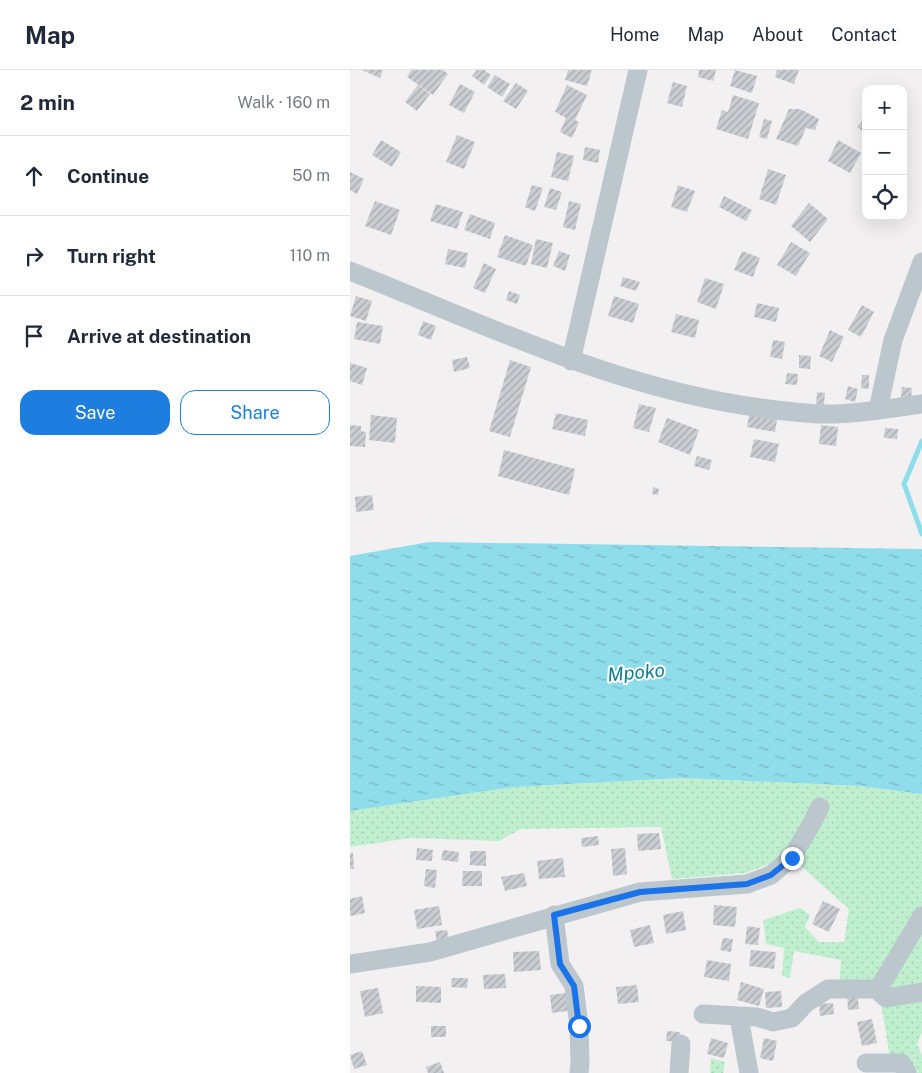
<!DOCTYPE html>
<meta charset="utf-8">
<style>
body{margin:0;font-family:"Public Sans",sans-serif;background:#f2f2f3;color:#1f2937}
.controls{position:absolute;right:15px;top:15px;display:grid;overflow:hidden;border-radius:10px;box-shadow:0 5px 20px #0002}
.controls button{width:45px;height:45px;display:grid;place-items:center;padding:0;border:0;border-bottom:1px solid #e0e1e3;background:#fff;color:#1f2937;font:25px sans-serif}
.stop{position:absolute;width:15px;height:15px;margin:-11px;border:4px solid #1a73e8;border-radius:50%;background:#fff}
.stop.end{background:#1a73e8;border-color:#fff;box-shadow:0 1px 5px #0008}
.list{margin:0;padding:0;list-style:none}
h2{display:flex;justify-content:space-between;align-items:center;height:65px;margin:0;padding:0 20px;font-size:21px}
h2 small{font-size:16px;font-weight:400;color:#747a83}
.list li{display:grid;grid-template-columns:32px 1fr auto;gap:15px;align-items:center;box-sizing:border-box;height:80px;padding:0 20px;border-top:1px solid #e0e1e3}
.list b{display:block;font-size:19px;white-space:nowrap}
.list em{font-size:16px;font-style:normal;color:#747a83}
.actions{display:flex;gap:10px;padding:15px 20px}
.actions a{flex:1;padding:11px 0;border:1px solid #1d7ee0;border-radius:15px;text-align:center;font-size:18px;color:#1d7ee0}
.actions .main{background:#1d7ee0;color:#fff}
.icon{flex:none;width:28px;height:28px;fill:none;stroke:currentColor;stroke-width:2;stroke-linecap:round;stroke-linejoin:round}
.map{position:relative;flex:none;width:572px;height:1003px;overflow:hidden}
header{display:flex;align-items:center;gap:30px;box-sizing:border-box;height:70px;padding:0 25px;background:#fff;border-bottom:1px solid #e0e1e3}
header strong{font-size:24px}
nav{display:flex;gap:28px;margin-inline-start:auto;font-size:18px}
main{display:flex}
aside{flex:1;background:#fff}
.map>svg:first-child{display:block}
.grass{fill:url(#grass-dots)}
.water{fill:url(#water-ripples)}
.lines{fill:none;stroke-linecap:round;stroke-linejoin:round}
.stream{stroke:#8fddeb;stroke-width:5}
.building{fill:url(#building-hatch)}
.minor{stroke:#bcc6cd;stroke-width:19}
.route{stroke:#1a73e8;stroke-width:6}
.labels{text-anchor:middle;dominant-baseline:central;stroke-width:4;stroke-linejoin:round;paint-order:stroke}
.water-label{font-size:19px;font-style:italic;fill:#0f8093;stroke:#fff}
</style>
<header>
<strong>Map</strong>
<nav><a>Home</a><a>Map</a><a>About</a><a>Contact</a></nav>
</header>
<main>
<aside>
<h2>2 min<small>Walk · 160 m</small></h2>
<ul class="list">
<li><svg class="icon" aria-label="ahead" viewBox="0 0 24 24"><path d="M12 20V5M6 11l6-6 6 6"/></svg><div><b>Continue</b></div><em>50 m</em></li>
<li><svg class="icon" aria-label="right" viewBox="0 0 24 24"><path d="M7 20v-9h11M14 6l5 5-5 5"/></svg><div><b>Turn right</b></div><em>110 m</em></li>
<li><svg class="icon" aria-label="arrive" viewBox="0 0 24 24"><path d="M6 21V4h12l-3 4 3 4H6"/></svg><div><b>Arrive at destination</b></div></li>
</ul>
<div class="actions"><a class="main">Save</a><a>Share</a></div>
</aside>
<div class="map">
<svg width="572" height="1003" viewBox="0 0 572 1003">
<defs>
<pattern id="grass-dots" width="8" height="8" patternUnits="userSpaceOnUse" patternTransform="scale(1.25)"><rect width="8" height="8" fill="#c0efcf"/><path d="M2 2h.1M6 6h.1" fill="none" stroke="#a6cfb4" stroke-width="1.8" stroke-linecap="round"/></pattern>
<pattern id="water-ripples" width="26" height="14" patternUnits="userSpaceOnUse" patternTransform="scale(1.25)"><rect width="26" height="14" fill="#8fddeb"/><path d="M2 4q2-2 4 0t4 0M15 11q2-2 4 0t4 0" fill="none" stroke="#77b6c2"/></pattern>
<pattern id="building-hatch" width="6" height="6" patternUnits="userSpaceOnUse" patternTransform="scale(1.25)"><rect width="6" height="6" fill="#caced3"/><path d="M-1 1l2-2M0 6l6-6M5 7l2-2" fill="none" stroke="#a6aaae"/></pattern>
</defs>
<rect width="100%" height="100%" fill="#f3f0f1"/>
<!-- grass -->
<path class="grass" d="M332,708L511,716L572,724V962L567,974L572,985V1003H555L542,989L539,982L530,927L489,915L491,890L444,881L440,908L432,906L434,878L416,874L413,850L450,838L460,845L455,857L469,872H494L499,839L452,797L439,777L419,794L395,803L322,809L311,757L171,759L149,771L61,768L0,777V741L164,717Z
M361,988L375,992L373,1003H360Z"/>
<!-- water -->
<path class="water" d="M79,472L572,479V724L511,716L332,708L164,717L0,741V486Z"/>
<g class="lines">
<!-- stream -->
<path class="stream" d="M572,371L554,414L572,464"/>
</g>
<!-- building -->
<path class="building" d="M12,0H33L30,8Z
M61,0H93L98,4L83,25L57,7Z
M127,0H134L141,5L134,15L122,6Z
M218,0H242L237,16L215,10Z
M349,0H366L363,11L348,7Z
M385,0L407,6L402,23L380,16Z
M427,0H449L444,14L425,7Z
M145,5L160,14L152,27L137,17Z
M323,12L337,16L332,37L317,33Z
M166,13L178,21L166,39L153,31Z
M110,14L125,22L114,43L99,35Z
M68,15L80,24L67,41L55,32Z
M217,15L237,25L225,50L229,52L222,68L210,62L216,48L205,42Z
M383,25L409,33L398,69L366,59L372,40L378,42Z
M439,39H450L469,49L465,60L456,58L448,76L426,69Z
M516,46V63L507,57Z
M414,49L422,51L417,69L409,67Z
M107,65L125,72L114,99L96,92Z
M31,70L51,82L42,97L22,85Z
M488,70L511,83L500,103L478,91Z
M235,77L250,80L248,93L233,90Z
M207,82L224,86L218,111L201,107Z
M418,99L436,105L426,135L409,129Z
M0,102L14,109L7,124L0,120Z
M182,115L193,118L185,141L175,137Z
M328,115L345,121L337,142L321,137Z
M200,118L212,122L206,140L194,137Z
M374,126L402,140L396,151L369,137Z
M25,131L50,140L41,165L15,156Z
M219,131L231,134L225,160L213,157Z
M459,133L478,149L460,172L441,156Z
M86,134L113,142L107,159L80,151Z
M120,144L145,153L140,169L114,160Z
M155,165L183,175L176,196L147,187Z
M186,169L203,173L197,198L181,194Z
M441,172L460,183L446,206L427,195Z
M98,179L118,183L115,198L95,194Z
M209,181L220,185L215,201L203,196Z
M392,181L410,188L403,207L384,200Z
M134,193L146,199L135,223L123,218Z
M273,207L290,212L286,221L270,216Z
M355,208L374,214L366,239L347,232Z
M159,221L170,225L167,234L156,230Z
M6,226L22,231L16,251L0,246Z
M264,226L289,234L283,253L258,246Z
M407,233L429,238L426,252L404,247Z
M512,235L524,242L511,267L498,260Z
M326,244L349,250L345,268L321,262Z
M73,251L86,256L81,270L68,265Z
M7,252L33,256L30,274L4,269Z
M480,260L494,267L482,292L469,286Z
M423,270L435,272L432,289L420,287Z
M449,285L461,286L460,299L449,298Z
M117,287L120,298L104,302L102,290Z
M160,290L181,297L160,367L139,361Z
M0,293L17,298L12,315L0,311Z
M437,303L448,304L447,315L435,314Z
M512,305H519V319L511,318Z
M498,316L508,319L505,332L495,329Z
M552,317L562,318L561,328H551Z
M467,322L475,323L474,335L466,334Z
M289,334L306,338L299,362L283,358Z
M206,343L238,350L235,366L202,359Z
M21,345L47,348L45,373L19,370Z
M399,345L427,350L425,362L397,357Z
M317,348L349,360L340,385L308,372Z
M0,355L11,356V361L16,362L15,377L0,376Z
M471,355L488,357L486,376L469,374Z
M535,358L548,359L547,369L534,368Z
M404,369L429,374L425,392L400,387Z
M154,380L225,399L219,425L148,406Z
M347,386L362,390L359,400L344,396Z
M303,417L309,419L308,425L302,424Z
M22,425L24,440L6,442L5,427Z
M309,763L311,779L288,781L287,764Z
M248,766L249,775L232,777L231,768Z
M67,778L83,780L82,791L66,790Z
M275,778L277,804L263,806L261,779Z
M93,780L109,782L108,792L91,790Z
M120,781H136V796L120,795Z
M0,783H3L4,799H0Z
M213,788L215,807L189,809L187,791Z
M76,799L87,800L85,818L74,816Z
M113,801H132V816H112Z
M174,803L177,816L155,821L151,807Z
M12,826L15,843L0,846V829Z
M473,831L490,839L479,862L462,854Z
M364,835L387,837L385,857L363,855Z
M89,836L92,855L67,859L64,840Z
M333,841L336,860L316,864L313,845Z
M300,855L304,873L284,877L280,860Z
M397,856L410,858L408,875L395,874Z
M97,860L99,871L87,873L85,861Z
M373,868L383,869L381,882L370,880Z
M401,880L426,882L424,899L399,896Z
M189,881L191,900L164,902L163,882Z
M357,890L381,894L379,911L354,907Z
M155,904L156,918L134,919L133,905Z
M102,908H118L117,918L101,917Z
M391,912L414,919L409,936L387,930Z
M287,915L289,932L268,934L266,917Z
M66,916L91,917V933L66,932Z
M28,918L33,943L15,947L10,921Z
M431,921L432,937L416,938L415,922Z
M507,921L509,939L498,940L497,922Z
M222,922L224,940L202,943L200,925Z
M483,933L484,944L470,946L469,934Z
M522,949L527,973L512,976L507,952Z
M81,956H96V967H81Z
M317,961L330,962L329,972L316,971Z
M361,968L378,973L374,988L357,984Z
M414,968L427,971L423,991L410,988Z
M12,981L17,995L4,999L0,985Z
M90,992L94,1003H78L76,997Z"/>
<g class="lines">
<!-- minor -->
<path class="minor" d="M0,201C134,254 266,319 411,338C435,341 461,345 486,344C515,343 543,338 572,334
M221,291L288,0
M528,340L543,270L572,192
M204,845L210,894L224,916L229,956L230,992L229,1003
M0,894L80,882L290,822L397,814L421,805L442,787L461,755L470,737
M526,919L532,913L572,846
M353,944L407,947L423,952L442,948L456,933L478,919H526L536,928L572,922
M389,947L399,1003
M516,993H551L557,1003
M329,1003L331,974"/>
</g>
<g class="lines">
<!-- route -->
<path class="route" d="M229,956L224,916L210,894L204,845L290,822L397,814L421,805L442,788"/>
</g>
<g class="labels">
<!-- water labels -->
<g class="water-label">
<text transform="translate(286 602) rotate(-5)">Mpoko</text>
</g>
</g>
</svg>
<div class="controls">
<button>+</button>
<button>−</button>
<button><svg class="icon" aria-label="locate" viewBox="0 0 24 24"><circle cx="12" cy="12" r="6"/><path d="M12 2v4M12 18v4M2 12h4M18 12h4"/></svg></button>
</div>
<div class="stop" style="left:229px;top:956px"></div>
<div class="stop end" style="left:442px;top:788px"></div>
</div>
</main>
